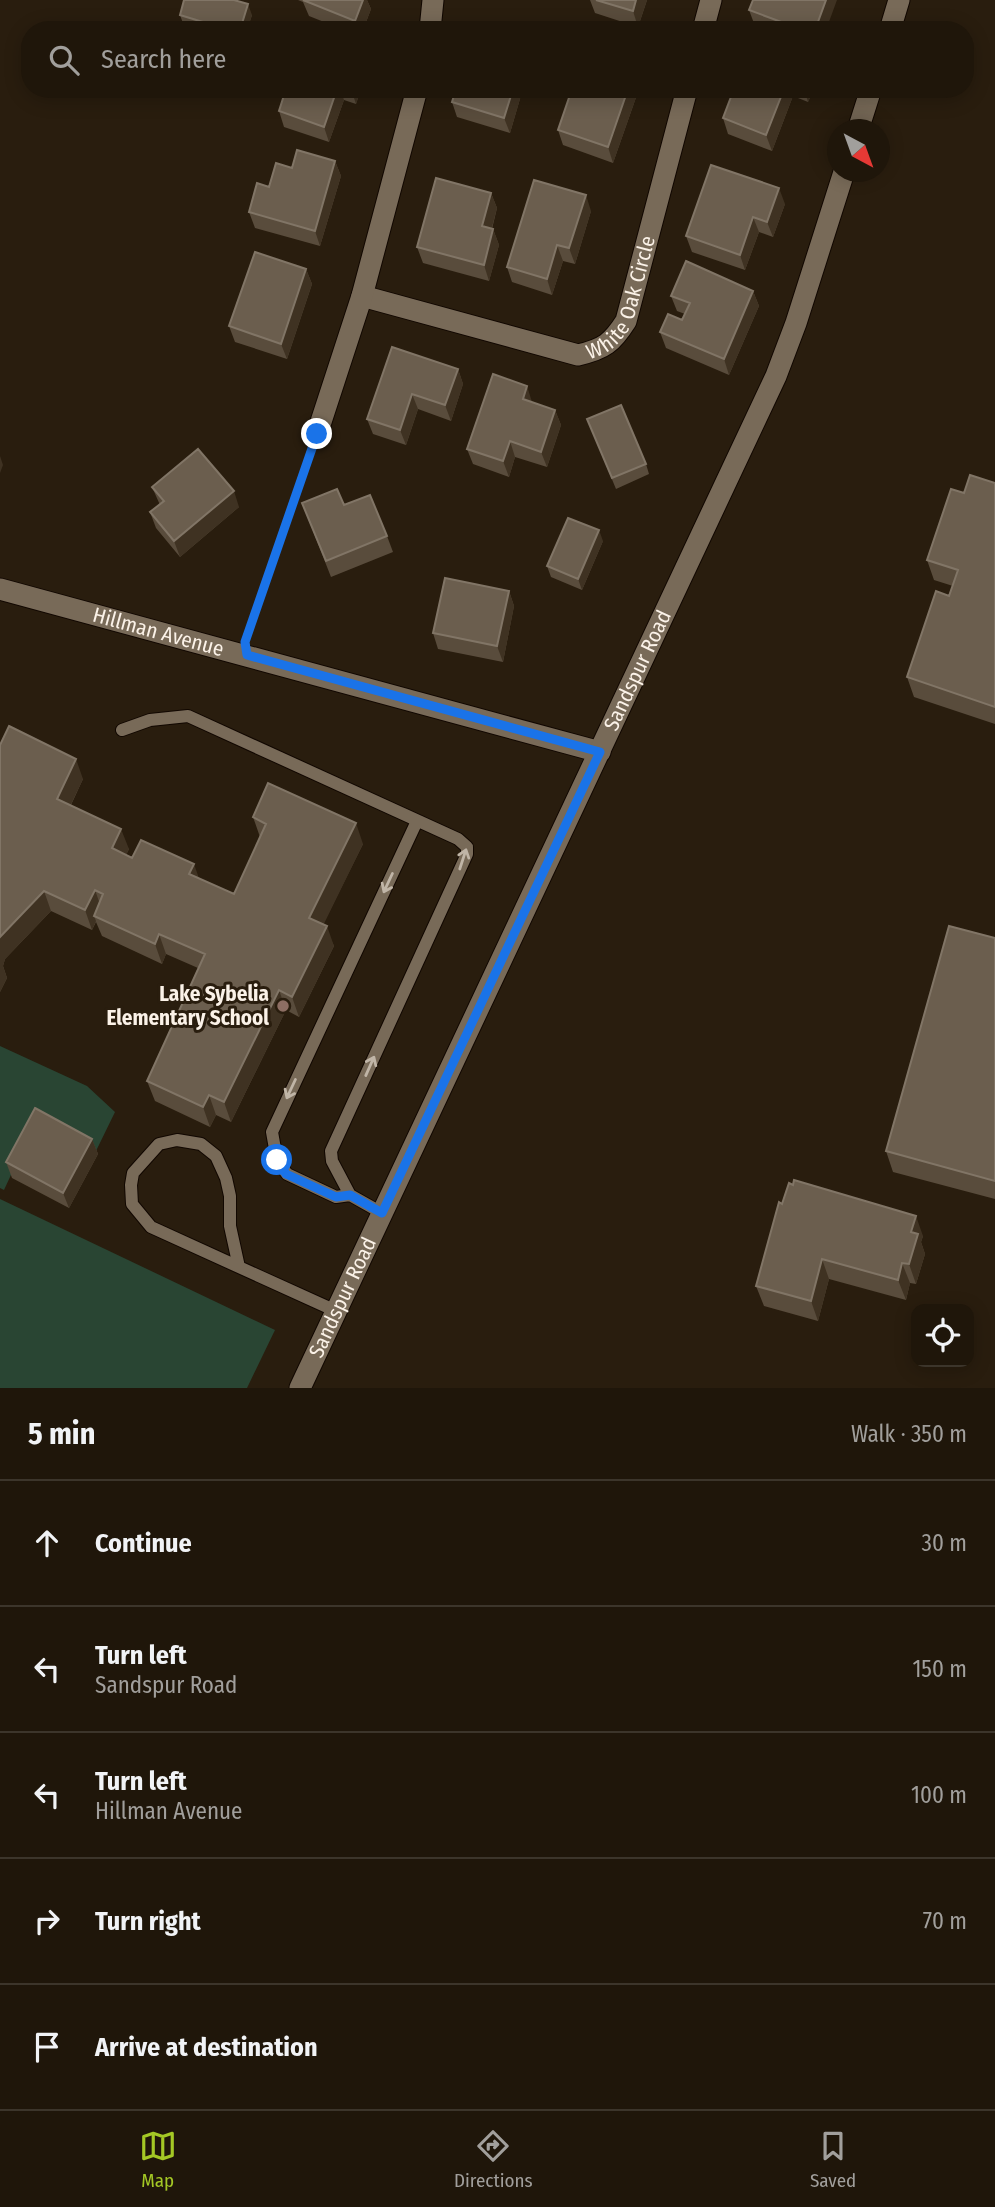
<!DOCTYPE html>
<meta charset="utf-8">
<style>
body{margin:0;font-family:"Fira Sans Condensed",sans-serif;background:#2c2318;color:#f1f3f6}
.controls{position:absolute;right:21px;bottom:21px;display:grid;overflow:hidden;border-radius:14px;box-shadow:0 4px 18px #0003}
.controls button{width:63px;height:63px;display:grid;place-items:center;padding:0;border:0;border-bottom:2px solid #3c352b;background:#1f160a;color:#f1f3f6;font:35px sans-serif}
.compass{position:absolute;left:827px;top:119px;width:63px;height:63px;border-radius:50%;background:#1f160a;box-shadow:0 4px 18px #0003;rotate:139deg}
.stop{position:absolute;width:21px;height:21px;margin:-16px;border:5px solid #1a73e8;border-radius:50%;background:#fff}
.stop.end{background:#1a73e8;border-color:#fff;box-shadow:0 2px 7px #0008}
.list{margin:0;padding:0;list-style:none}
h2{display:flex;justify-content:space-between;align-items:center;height:91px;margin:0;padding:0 28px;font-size:30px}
h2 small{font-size:23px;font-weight:400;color:#a19f9c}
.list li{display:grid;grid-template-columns:46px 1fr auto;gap:21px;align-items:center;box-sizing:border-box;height:126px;padding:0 28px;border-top:2px solid #3c352b}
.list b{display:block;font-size:26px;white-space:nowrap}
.list p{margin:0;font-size:23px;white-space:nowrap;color:#a19f9c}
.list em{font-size:23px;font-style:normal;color:#a19f9c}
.icon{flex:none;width:38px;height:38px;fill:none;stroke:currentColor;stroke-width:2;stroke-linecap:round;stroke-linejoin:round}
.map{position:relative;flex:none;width:995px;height:1388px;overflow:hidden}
.search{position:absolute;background:#1f160a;box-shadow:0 4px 18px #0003;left:21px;right:21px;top:21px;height:77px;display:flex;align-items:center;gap:18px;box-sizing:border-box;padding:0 24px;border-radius:28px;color:#a19f9c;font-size:26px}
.sheet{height:721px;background:#1f160a}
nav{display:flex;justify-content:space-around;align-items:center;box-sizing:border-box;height:98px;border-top:2px solid #3c352b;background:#1f160a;font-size:19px;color:#a19f9c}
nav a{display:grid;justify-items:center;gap:4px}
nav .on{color:#a4c825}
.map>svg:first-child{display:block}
.green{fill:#294533}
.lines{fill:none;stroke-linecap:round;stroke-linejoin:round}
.service-casing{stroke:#110700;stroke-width:14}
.minor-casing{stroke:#110700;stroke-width:23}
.tertiary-casing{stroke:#110700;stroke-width:23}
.path{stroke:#7f7467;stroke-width:4.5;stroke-dasharray:5 3.5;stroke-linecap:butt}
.service{stroke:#786a58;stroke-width:12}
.minor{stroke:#786a58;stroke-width:21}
.tertiary{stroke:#786a58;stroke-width:21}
.wall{fill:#594c3c}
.shaded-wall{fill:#3f3222}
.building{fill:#6b5e4e;stroke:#817566;stroke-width:2}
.oneway{stroke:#c0b5a7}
.route{stroke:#1a73e8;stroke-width:9}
.education-dot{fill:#8d6e63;stroke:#291d0e;stroke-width:2.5}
.labels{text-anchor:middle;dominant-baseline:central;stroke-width:6;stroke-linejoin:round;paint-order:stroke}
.street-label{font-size:21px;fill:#fbf2e8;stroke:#291d0e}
.poi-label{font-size:21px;font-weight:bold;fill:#fbf2e8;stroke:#291d0e;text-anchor:end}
</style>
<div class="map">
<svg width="995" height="1388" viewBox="0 0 995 1388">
<rect width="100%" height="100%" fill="#291d0e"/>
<!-- green -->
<path class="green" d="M0,1046L87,1086L115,1112L96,1151L35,1123L4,1190L0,1188Z
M0,1199L275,1330L247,1388H0Z"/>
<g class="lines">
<!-- service casing -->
<g class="service-casing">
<path id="service" d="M122,730L150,720L188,716L458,839L467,847V854L331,1151L332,1161L350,1195L382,1213
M350,1195L336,1197L287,1174L277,1160L272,1132L417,821
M239,1267L230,1226V1196L226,1178L216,1156L201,1144L177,1140L159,1144L133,1173L131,1185L132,1204L151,1227L261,1277L336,1311"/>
</g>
<!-- minor casing -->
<g class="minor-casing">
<g id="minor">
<path d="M430,30L433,0"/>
<path d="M703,30L711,0"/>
<path id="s1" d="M362,296L578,355C604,349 612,343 626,321L687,89"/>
<path d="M317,434L362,296L417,89"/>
<path id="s2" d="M0,589L600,752"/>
</g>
</g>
<!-- tertiary casing -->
<g class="tertiary-casing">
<g id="tertiary">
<path d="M890,30L899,0"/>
<path d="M858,130L871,89"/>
<path id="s3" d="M300,1388L776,376L796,323L844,172"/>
</g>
</g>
<!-- path -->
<path class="path" d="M247,635L311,452"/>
<!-- service -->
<use href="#service" class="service"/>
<!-- minor -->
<use href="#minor" class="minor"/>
<!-- tertiary -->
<use href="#tertiary" class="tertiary"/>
</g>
<!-- wall -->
<path class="wall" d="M298,0H367L371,9L363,30H344L309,16L303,2Z
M590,0H647L638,27L595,13Z
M749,10L826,30H766L755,26Z
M180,15H252L247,30H197L184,26Z
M286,89H361L356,104L344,100L329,142L284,127L279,111Z
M456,89H543L541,98L522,92L510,133L457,117L452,102Z
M561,89H639L613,163L563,145L558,130L571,93Z
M734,89H814L808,102L793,96L772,151L728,134L723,118Z
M335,161L341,176L320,246L255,228L249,212L269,187L292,168Z
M491,193L497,208L492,229H493L499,245L489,281L423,263L417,247Z
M785,204L773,237L759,232L745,270L692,252L686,236Z
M591,211L575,264L563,261L552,295L512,282L507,267Z
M306,269L312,284L287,359L235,342L229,326Z
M753,291L759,306L729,375L666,348L660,332L682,320L685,314L677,311L671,296Z
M458,369L463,384L451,421L418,409L406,445L373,434L367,419Z
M532,402L555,410L561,425L547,467L515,457L509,477L473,464L467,449Z
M587,419L646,464L649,474L616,489Z
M995,483V724L914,697L907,677L949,596L953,586L934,580L927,560L964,493Z
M152,487L239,507L180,557L156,528L150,512L160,505Z
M302,503L344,505L387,536L393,552L331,577Z
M603,541L582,590L551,577L547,566Z
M509,591L514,606L503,662L438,649L433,633Z
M0,745L83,779L71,805L129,849L126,855L132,858L199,879L234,894L260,837L253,817L363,844L323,924L334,946L299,1017L286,1010L231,1122L216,1115L210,1127L155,1101L147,1081L198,968L166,954L162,964L102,936L96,922L92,930L51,911L5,959L3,966L7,978L0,992Z
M995,938V1199L893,1172L886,1151Z
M92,1139L98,1154L69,1208L12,1178L6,1162Z
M782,1204L923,1236L921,1242L925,1254L916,1284L910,1283L906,1300L829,1279L818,1321L764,1306L756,1286Z"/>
<!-- shaded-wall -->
<path class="shaded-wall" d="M363,0H367L371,9L363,30H358L355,21Z
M636,0H647L638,27L633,11Z
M826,0H837L826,30H815Z
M248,4L252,15L247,30H240Z
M337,89H340L344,100L329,142L324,127Z
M351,89H361L356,104Z
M513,89H521L522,92L510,133L504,118Z
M538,89H543L541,98Z
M628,89H639L613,163L608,147Z
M784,89H791L793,96L772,151L766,135Z
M804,89H814L808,102Z
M335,161L341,176L320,246L315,231Z
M779,188L785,204L773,237L767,222Z
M491,193L497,208L488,242L482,226Z
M586,195L591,211L575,264L569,248Z
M753,217L759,232L745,270L740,255Z
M493,229L499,245L489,281L484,265Z
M557,245L563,261L552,295L547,279Z
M306,269L312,284L287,359L281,344Z
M753,291L759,306L729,375L724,359Z
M458,369L463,384L451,421L445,405Z
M527,386L532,402L528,414L523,399Z
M412,394L418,409L406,445L400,430Z
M555,410L561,425L547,467L541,452Z
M510,441L515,457L509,477L503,461Z
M0,456L3,465L0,473Z
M234,491L239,507L180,557L174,541Z
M599,530L603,541L582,590L578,579Z
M509,591L514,606L503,662L497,646Z
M76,759L83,779L64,819L57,799Z
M356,823L363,844L317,938L309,918Z
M121,829L129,849L120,868L112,848Z
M194,864L201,884L189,874Z
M95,890L102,910L94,916L96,921L92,930L85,910Z
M44,891L51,911L5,959L3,966L7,978L0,992V937Z
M327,926L334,946L299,1017L292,997Z
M159,934L166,954L162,964L155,944Z
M279,990L286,1010L231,1122L224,1102Z
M209,1095L216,1115L210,1127L203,1107Z
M92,1139L98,1154L69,1208L63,1193Z
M916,1216L923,1236L921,1242L925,1254L916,1284L909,1264L911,1232Z
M822,1259L829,1279L818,1321L811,1301Z
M902,1263L910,1283L906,1300L898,1280Z"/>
<!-- building -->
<path class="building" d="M184,0H234L248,4L240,30H229L180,15Z
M303,0H363L355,21Z
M596,0H636L633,11Z
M753,0H826L815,30H803L749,10Z
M475,26L488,30H474Z
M286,89H337L324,127L279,111Z
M456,89H513L504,118L452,102Z
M572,89H628L608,147L558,130Z
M734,89H784L766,135L723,118Z
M297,150L335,161L315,231L249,212L257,183L269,187L276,163L292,168Z
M711,165L779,188L767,222L753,217L740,255L686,236Z
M436,178L491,193L482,226L493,229L484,265L417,247Z
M534,180L586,195L569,248L557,245L547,279L507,267Z
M255,252L306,269L281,344L229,326Z
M686,261L753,291L724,359L660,332L668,314L682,320L690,303L671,296Z
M392,347L458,369L445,405L412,394L400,430L367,419Z
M493,374L527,386L523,399L555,410L541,452L510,441L503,461L467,449Z
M621,405L646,464L612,478L587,419Z
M198,449L234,491L174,541L150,512L164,501L152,487Z
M970,475L995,483V707L907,677L936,591L949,596L958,570L927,560L951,489L964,493Z
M337,489L344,505L370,495L387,536L326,561L302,503Z
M568,518L599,530L578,579L547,566Z
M445,578L509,591L497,646L433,633Z
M9,726L76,759L57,799L121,829L112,848L132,858L141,840L194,864L189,874L234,894L266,824L253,817L268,783L356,823L309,918L327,926L292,997L279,990L224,1102L209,1095L203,1107L147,1081L205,954L159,934L155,944L94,916L103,894L95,890L85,910L44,891L0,937V745Z
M949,926L995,938V1181L886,1151Z
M35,1108L92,1139L63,1193L6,1162Z
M794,1180L916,1216L911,1232L918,1234L909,1264L902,1263L898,1280L822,1259L811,1301L756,1286L779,1202L782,1204L789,1183L793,1185Z"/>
<!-- one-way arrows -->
<defs><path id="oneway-shaft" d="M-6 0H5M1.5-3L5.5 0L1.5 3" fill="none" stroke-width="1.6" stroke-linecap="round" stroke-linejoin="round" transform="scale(1.75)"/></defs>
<g class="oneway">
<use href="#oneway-shaft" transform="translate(463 859) rotate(-72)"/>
<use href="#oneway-shaft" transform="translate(388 883) rotate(115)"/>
<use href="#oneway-shaft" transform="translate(370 1066) rotate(-66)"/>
<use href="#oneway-shaft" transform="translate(291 1089) rotate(115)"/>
</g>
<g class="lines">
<!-- route -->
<path class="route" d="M277,1160L286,1174L336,1197L350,1195L382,1213L600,752L247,655L245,642L317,434"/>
</g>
<!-- markers -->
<circle class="education-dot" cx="283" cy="1006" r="7"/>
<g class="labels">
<!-- street labels -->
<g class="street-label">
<text stroke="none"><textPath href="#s1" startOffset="303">White Oak Circle</textPath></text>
<text stroke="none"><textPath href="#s2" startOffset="164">Hillman Avenue</textPath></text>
<text stroke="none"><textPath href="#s3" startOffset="793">Sandspur Road</textPath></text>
<text stroke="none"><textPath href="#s3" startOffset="100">Sandspur Road</textPath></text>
</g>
<!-- poi labels -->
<g class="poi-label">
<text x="269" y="994">Lake Sybelia<tspan x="269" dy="24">Elementary School</tspan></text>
</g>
</g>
</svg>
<div class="controls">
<button><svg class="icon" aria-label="locate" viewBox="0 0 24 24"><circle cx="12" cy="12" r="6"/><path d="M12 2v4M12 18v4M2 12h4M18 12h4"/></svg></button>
</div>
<svg class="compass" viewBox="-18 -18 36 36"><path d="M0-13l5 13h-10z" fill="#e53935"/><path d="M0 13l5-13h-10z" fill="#a19f9c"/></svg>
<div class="stop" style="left:277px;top:1160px"></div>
<div class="stop end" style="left:317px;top:434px"></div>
<div class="search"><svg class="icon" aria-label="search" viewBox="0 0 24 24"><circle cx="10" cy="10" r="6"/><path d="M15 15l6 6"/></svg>Search here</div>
</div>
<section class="sheet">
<h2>5 min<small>Walk · 350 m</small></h2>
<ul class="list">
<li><svg class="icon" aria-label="ahead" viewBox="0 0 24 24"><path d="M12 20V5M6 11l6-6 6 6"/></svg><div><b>Continue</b></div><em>30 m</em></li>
<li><svg class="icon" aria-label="left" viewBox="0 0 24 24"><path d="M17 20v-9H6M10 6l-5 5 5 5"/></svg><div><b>Turn left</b><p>Sandspur Road</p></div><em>150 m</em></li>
<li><svg class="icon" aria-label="left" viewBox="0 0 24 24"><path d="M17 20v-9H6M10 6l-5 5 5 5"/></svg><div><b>Turn left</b><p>Hillman Avenue</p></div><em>100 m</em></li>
<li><svg class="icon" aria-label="right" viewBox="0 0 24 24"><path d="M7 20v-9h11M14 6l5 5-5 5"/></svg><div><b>Turn right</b></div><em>70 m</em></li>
<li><svg class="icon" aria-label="arrive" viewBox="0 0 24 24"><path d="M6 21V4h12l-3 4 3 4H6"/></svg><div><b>Arrive at destination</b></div></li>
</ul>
</section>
<nav>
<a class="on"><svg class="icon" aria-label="map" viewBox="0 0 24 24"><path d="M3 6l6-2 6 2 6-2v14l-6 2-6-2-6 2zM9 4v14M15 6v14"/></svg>Map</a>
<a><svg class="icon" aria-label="directions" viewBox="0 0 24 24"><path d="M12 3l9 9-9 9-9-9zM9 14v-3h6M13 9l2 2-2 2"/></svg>Directions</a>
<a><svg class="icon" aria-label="saved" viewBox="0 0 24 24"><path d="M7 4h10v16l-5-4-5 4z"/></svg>Saved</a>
</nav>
